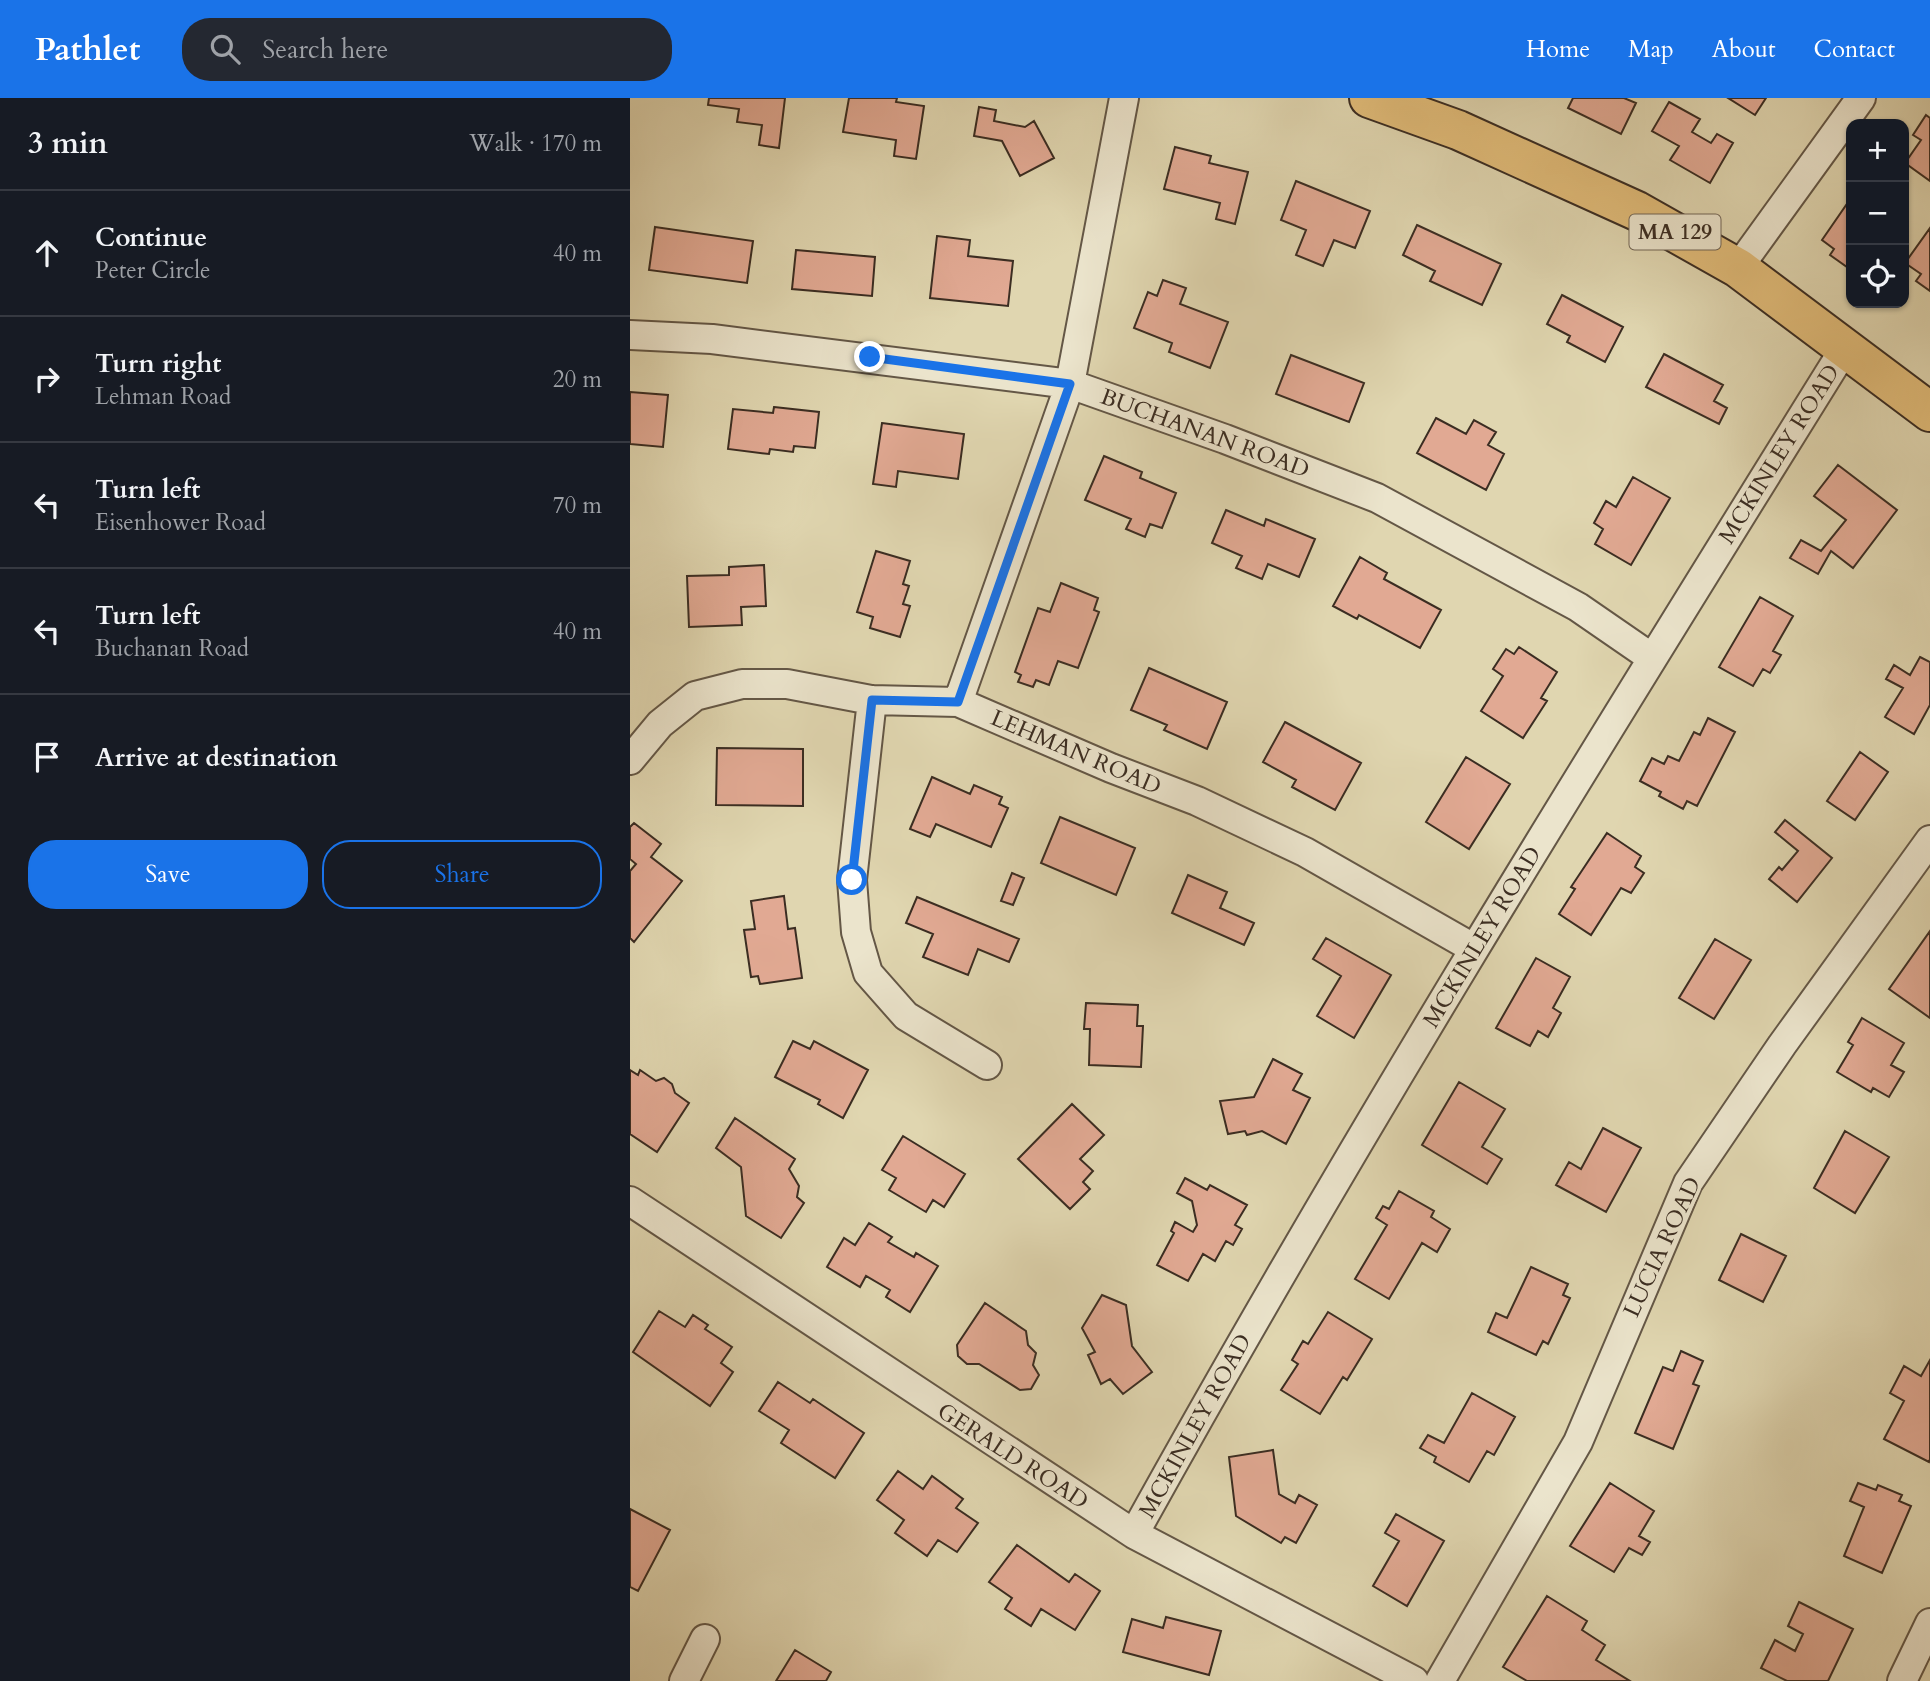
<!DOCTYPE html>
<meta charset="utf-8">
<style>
body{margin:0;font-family:Cardo,serif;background:#242831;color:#f1f3f6}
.controls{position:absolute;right:21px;top:21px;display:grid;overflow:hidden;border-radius:14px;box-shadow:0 2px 5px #0004}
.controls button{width:63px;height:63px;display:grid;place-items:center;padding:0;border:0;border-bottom:2px solid #363941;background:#171b24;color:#f1f3f6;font:35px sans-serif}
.stop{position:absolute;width:21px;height:21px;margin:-16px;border:5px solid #1a73e8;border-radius:50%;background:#fff}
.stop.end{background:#1a73e8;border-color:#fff;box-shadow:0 2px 7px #0008}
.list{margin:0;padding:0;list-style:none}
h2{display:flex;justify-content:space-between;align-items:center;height:91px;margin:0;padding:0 28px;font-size:30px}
h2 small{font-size:23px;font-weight:400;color:#9ea1a6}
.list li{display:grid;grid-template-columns:46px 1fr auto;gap:21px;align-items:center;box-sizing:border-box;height:126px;padding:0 28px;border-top:2px solid #363941}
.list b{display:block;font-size:26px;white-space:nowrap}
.list p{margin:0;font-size:23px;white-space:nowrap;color:#9ea1a6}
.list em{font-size:23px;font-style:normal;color:#9ea1a6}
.actions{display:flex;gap:14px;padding:21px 28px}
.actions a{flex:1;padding:16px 0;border:2px solid #1a73e8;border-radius:28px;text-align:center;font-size:24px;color:#1a73e8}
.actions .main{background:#1a73e8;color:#fff}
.icon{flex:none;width:38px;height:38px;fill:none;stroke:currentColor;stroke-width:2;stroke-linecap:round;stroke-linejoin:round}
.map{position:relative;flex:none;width:1300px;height:1583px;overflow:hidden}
header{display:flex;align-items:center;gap:42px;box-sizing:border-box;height:98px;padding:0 35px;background:#1a73e8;color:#fff}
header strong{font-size:33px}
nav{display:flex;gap:38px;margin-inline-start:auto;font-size:24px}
.search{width:490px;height:63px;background:#242831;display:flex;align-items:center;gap:18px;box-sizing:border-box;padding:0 24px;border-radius:28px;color:#9ea1a6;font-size:26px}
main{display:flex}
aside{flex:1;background:#171b24}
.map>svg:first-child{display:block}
.building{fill:#e1a993;stroke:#3b2d22;stroke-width:2}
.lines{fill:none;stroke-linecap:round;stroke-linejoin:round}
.minor-casing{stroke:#645746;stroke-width:32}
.primary-casing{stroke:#3b2d22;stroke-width:42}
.minor{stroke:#ebe4cc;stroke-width:28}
.primary{stroke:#e0bb78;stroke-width:38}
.route{stroke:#1a73e8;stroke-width:9}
.labels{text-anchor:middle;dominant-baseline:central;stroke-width:7;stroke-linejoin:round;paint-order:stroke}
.shield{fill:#ebe4cc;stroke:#706455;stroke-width:2}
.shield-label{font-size:21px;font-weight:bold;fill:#3b2d22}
.street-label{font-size:23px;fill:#3b2d22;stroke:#ebe4cc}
</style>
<header>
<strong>Pathlet</strong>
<div class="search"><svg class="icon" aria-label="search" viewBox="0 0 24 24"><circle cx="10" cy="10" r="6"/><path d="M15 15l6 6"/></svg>Search here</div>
<nav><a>Home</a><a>Map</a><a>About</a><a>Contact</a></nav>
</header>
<main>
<aside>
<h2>3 min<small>Walk · 170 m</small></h2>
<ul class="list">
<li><svg class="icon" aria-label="ahead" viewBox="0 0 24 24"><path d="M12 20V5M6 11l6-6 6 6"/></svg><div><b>Continue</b><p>Peter Circle</p></div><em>40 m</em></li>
<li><svg class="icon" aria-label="right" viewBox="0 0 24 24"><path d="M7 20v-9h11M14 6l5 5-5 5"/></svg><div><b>Turn right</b><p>Lehman Road</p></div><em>20 m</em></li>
<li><svg class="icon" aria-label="left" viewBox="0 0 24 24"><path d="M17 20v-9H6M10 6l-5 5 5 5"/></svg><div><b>Turn left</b><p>Eisenhower Road</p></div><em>70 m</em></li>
<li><svg class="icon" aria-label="left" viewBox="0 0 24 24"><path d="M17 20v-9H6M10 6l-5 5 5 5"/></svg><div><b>Turn left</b><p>Buchanan Road</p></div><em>40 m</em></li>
<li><svg class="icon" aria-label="arrive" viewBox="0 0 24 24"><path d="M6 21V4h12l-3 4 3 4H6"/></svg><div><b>Arrive at destination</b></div></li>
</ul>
<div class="actions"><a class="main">Save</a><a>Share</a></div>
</aside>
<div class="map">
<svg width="1300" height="1583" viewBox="0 0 1300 1583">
<rect width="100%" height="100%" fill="#e0d6b0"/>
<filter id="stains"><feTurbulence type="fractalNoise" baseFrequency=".00286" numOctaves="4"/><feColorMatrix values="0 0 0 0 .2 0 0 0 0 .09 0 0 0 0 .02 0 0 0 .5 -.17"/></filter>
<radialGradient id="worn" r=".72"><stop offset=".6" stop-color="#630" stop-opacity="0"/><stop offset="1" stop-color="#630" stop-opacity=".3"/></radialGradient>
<!-- building -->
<path class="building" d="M79,0H155L149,50L129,47L132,27L107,24L109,11L78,7Z
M219,0H267L266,4L294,8L286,61L264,58L266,42L213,34Z
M943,0H994L1006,5L991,36L938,10Z
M1098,0H1136L1125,17Z
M1039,4L1070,21L1062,34L1081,45L1087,36L1103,45L1080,85L1040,62L1049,48L1022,33Z
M349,9L366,12L364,23L395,29L404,23L424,60L390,78L372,43L344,38Z
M1296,17L1300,20V83L1275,65L1291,42L1283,37Z
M545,49L581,58L579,65L618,74L605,126L586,121L590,105L534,91Z
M666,83L740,113L725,150L704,142L693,168L666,157L676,132L651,122Z
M1221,100V163L1217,169L1200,157L1204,151L1192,142Z
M787,127L871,166L852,207L800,183L805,173L773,157Z
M25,129L123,143L117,185L19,172Z
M1300,130V193L1286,183L1291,176L1275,165Z
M307,138L340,142L338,158L383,163L378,208L300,200Z
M166,152L245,159L242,198L162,191Z
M533,182L556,190L550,206L598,224L580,270L539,254L542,245L504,230L518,194L527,198Z
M932,197L993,229L975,264L937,244L940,238L917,226Z
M1034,256L1093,287L1084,303L1097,310L1089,326L1016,289Z
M661,257L734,285L719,324L646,296Z
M0,294L38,297L33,349L0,346Z
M144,309L189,314L185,350L164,348L163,354L140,351L139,356L98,351L103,311L143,315Z
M806,320L836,336L844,322L866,334L858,347L874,356L856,392L787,355Z
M252,325L334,336L328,381L268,373L266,389L243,386Z
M474,358L512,374L510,380L546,395L532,430L520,426L515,439L496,431L501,421L455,402Z
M1208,367L1267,412L1223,470L1201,453L1188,476L1160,460L1171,442L1191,453L1216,422L1184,398Z
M1003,379L1040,400L1001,467L965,446L973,431L964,425L976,403L986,409Z
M596,412L634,428L636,421L685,441L669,479L638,466L632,481L606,470L612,458L582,445Z
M246,453L280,463L273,486L279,488L273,506L280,508L270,539L240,530L243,519L227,514Z
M730,459L757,475L754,481L811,512L790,550L729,517L727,521L703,508Z
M134,467L136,508L111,509L112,527L59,529L57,478L99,477V469Z
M431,485L468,500L464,512L469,514L448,570L428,563L419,587L406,582L403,589L388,584L391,577L385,574L408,510L420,514Z
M1130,499L1163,518L1143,553L1151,557L1140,575L1133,571L1123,588L1089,569Z
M889,549L927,574L911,600L917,603L893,640L851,613L873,578L863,571L876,551L884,556Z
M1290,559L1300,564V607L1284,636L1255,619L1273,590L1256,581L1264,567L1280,577Z
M519,570L597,604L577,651L534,632L537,627L501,612Z
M1078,620L1105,634L1067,708L1057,703L1053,711L1029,698L1031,694L1010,683L1022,660L1034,666L1038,658L1049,663L1064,634L1070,637Z
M655,624L731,665L705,712L662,689L666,682L633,664Z
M87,650L173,651V708L86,707Z
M1230,654L1258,674L1225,722L1197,703Z
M836,659L880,686L839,751L796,724Z
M302,679L340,696L344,687L372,699L369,706L378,710L361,749L306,726L300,739L280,731Z
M430,719L505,750L486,797L411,765Z
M1155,722L1202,760L1167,804L1139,781L1149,769L1152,772L1168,753L1145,734Z
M4,725L31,746L21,759L52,783L4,844L0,840V773L6,766L0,761V729Z
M977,735L1011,758L1005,769L1014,775L1001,795L991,790L961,837L929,816L945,791L941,789Z
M382,775L394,780L383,807L371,803Z
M558,777L597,794L590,810L624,825L614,847L542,815Z
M154,798L158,831L165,830L172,880L130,886L128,878L121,879L114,832L125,831L121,803Z
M287,799L389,841L379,864L348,851L338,877L293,859L303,836L276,825Z
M1300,833V920L1259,891Z
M696,840L761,877L724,940L687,918L711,878L683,861Z
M1085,841L1121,862L1084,921L1049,900Z
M906,860L940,879L923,910L931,915L918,939L908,933L900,948L866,930Z
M456,905L508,907L507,928H513L511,969L459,967L460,931H454Z
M1232,920L1274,945L1261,967L1274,974L1259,999L1243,990L1241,994L1207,974L1223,947L1218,944Z
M163,943L180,951L184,943L238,972L213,1020L188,1006L190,1002L145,979Z
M643,961L672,976L663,992L680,1000L656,1046L632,1033L617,1037L615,1033L598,1036L590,1003L624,999Z
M0,972L8,977L10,972L26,983L34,980L42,986L45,995L59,1005L27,1054L0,1036Z
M829,984L875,1011L852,1049L872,1061L857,1086L792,1047Z
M442,1006L474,1037L450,1061L463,1073L453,1084L460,1091L440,1111L388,1061Z
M105,1020L165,1061L159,1071L169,1088L167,1099L174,1105L151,1140L116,1118L111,1069L86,1050Z
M973,1030L1011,1050L976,1114L926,1087L939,1064L951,1071Z
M1215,1033L1259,1059L1225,1115L1184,1090Z
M273,1038L335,1076L314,1109L303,1102L296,1114L259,1092L266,1080L252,1072Z
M555,1080L577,1092L580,1087L617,1107L605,1127L612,1131L603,1147L596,1143L585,1163L573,1156L558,1183L527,1167L544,1135L541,1133L545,1124L563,1134L567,1127L562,1103L547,1095Z
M769,1093L804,1113L801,1119L820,1131L807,1154L792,1145L759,1201L725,1181L757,1127L746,1120L753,1108L759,1111Z
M239,1125L262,1139L258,1144L284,1159L286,1155L308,1168L280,1214L256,1199L260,1192L236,1178L230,1189L197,1169L214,1140L225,1147Z
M1111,1136L1156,1158L1133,1204L1089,1182Z
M901,1169L938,1186L933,1197L940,1200L918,1246L913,1243L906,1257L858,1234L866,1215L877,1220Z
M472,1197L496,1207L502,1248L522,1274L493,1296L480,1281L471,1286L458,1257L465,1254L452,1230Z
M355,1205L396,1233L398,1247L406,1255L403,1267L409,1277L401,1291L390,1292L349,1266H337L328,1258L327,1247Z
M29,1213L55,1229L63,1217L78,1227L75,1231L102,1249L91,1265L103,1274L80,1308L3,1254Z
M698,1214L742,1241L717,1282L713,1279L690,1316L651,1292L668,1266L662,1262L673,1243L678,1246Z
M1051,1253L1073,1263L1063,1286L1069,1288L1043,1351L1005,1335L1033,1269L1043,1273Z
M1300,1262V1361L1299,1364L1254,1341L1274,1303L1260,1295L1274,1268L1291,1278Z
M148,1284L180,1305L183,1301L234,1335L205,1380L151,1345L159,1332L129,1313Z
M842,1295L885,1319L864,1357L857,1353L839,1384L804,1364L806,1359L790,1350L798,1337L814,1345Z
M643,1352L649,1396L665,1405L669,1397L687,1407L666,1445L655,1439L651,1445L606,1418L599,1359Z
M268,1373L293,1391L302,1378L333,1401L326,1410L348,1425L327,1454L308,1442L297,1458L265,1435L274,1422L247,1402Z
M980,1385L1024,1413L1009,1438L1020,1444L1012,1457L999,1450L984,1474L940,1448Z
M1228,1385L1246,1392L1248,1387L1272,1397L1269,1403L1281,1408L1252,1475L1214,1458L1234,1409L1220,1403Z
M0,1411L40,1432L8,1493L0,1489Z
M766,1416L814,1443L777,1508L743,1488L769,1443L755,1435Z
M387,1447L439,1484L445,1476L470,1493L445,1532L411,1511L401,1528L375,1511L382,1500L359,1484Z
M917,1498L957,1523L952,1532L975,1547L966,1562L1000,1583H897L873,1569Z
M1169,1504L1223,1531L1198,1583H1157L1131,1570L1145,1542L1165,1553L1173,1536L1158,1528Z
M536,1519L591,1533L579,1577L493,1554L502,1521L533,1530Z
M165,1552L201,1574L196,1583H146Z"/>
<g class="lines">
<!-- minor casing -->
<g class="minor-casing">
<path id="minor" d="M1108,170L1231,0
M0,237L82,241L440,286L595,341L747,400L948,509L1022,560
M242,602L222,782L226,834L238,875L276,918L357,967
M328,604L440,286L494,0
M0,662L30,626L65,598L112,586H157L241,602L328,604L481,670L567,703L675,754L843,850
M0,1103L504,1436L784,1583
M504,1436C727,1033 972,641 1215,250
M54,1583L75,1541
M810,1583L948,1344L1058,1085L1152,947L1300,742
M1272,1583L1300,1525"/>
</g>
<!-- primary casing -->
<g class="primary-casing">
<path id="primary" d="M739,0L828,32L1007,113L1108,170L1300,314"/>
</g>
<!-- minor -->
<use href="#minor" class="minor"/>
<!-- primary -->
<use href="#primary" class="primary"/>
</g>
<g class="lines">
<!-- route -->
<path class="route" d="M222,782L242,602L328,604L440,286L240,259"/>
</g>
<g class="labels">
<!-- shield labels -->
<rect class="shield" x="999.5" y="116.5" width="91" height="35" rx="5"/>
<g class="shield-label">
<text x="1045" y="134">MA 129</text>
</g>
<!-- street labels -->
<g class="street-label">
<text transform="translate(575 335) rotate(20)">BUCHANAN ROAD</text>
<text transform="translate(1149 356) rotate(-58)">MCKINLEY ROAD</text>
<text transform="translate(446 654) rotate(23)">LEHMAN ROAD</text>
<text transform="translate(852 839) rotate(-59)">MCKINLEY ROAD</text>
<text transform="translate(1032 1149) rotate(-65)">LUCIA ROAD</text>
<text transform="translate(565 1328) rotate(-61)">MCKINLEY ROAD</text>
<text transform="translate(383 1358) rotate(33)">GERALD ROAD</text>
</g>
</g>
<rect width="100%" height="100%" filter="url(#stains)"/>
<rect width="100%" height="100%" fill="url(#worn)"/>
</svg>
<div class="controls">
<button>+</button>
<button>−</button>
<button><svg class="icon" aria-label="locate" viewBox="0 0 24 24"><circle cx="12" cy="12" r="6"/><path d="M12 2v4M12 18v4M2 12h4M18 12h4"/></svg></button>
</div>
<div class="stop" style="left:222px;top:782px"></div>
<div class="stop end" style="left:240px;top:259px"></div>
</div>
</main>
